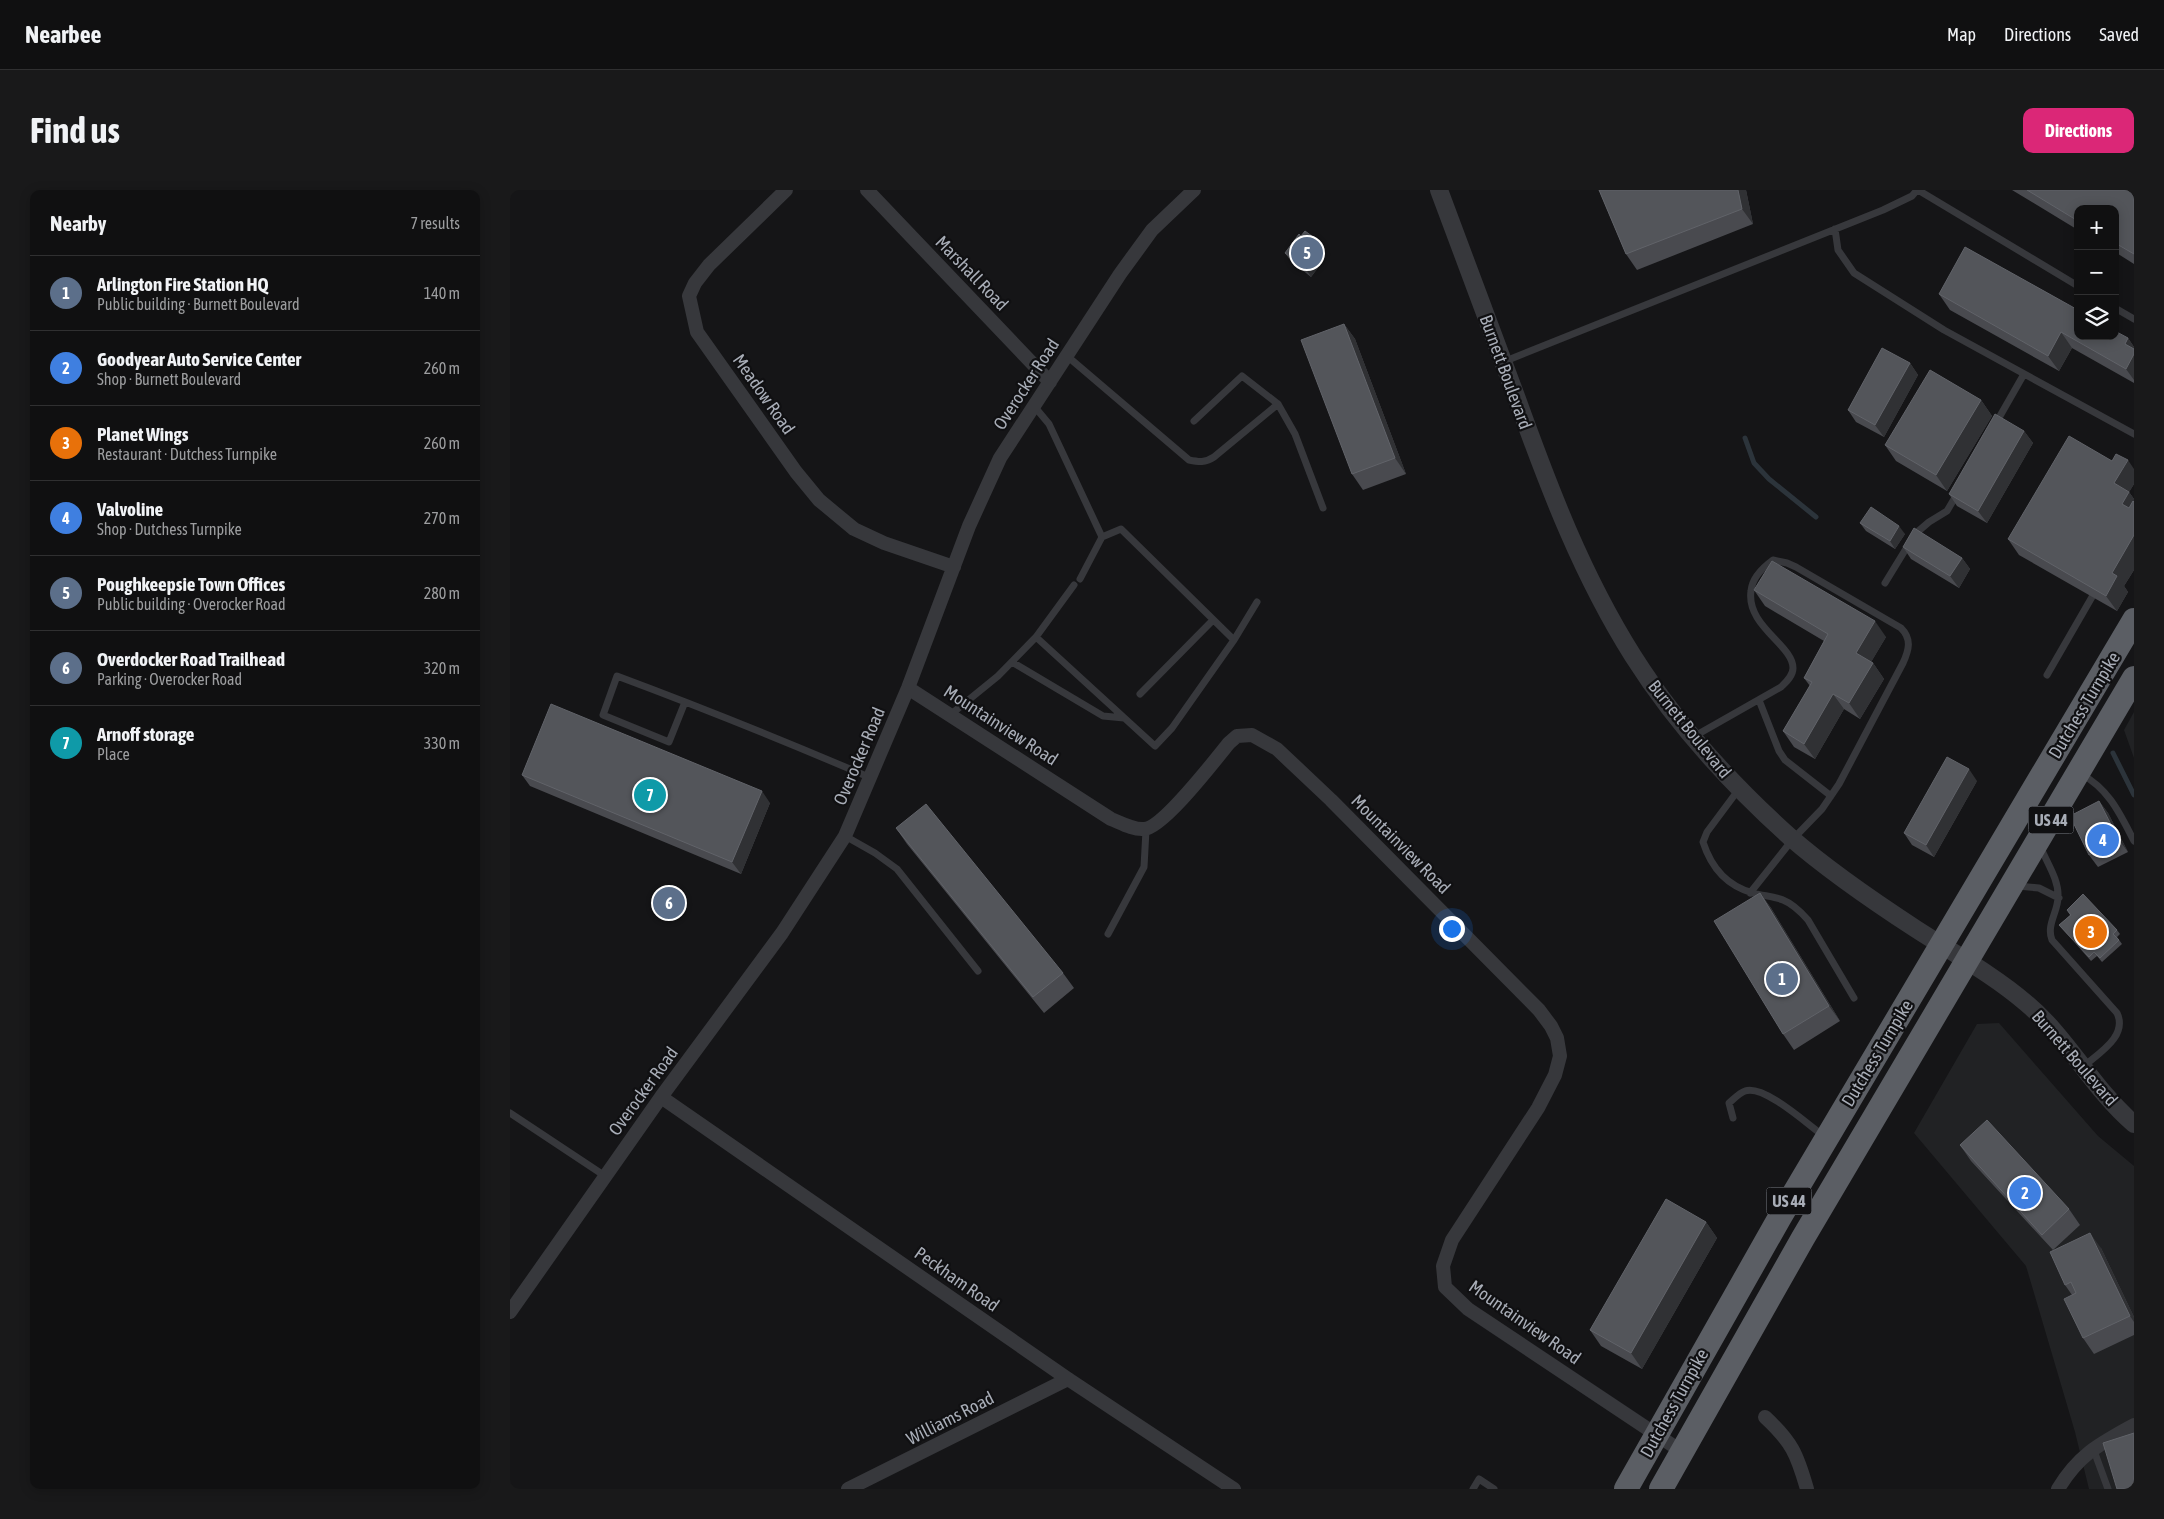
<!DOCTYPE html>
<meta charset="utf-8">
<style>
body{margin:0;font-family:"Asap Condensed",sans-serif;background:#19191a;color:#f1f3f6}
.controls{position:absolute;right:15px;top:15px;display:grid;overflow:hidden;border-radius:10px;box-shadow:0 2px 12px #0003}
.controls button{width:45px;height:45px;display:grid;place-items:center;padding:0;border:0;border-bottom:1px solid #303031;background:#101011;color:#f1f3f6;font:25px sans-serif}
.you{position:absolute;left:941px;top:738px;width:18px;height:18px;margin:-12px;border:4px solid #fff;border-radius:50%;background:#1a73e8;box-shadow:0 0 0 8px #1a73e833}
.badge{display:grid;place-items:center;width:32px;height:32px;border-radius:50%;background:#db2777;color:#fff;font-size:16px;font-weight:700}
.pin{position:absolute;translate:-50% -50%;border:2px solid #fff;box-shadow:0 1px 5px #0006}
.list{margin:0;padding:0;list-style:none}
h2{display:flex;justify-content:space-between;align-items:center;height:65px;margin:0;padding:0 20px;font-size:21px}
h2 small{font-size:16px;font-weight:400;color:#9c9d9f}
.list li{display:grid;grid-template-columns:32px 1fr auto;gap:15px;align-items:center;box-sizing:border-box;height:75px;padding:0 20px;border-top:1px solid #303031}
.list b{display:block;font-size:19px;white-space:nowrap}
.list p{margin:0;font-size:16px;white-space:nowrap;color:#9c9d9f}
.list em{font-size:16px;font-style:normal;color:#9c9d9f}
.icon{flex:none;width:28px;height:28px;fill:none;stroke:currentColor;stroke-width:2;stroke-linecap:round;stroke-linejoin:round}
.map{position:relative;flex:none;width:1624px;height:1299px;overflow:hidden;border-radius:10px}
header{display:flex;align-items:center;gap:30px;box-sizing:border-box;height:70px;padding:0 25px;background:#101011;border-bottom:1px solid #303031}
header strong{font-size:24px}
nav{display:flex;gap:28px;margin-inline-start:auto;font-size:18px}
.intro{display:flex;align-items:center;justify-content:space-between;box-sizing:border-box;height:120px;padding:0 30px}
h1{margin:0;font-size:35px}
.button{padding:12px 22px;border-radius:10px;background:#db2777;color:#fff;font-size:18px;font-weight:700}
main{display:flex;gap:30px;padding:0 30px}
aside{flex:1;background:#101011;border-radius:10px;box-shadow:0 2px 12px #0003}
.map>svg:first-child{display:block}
.built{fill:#212224}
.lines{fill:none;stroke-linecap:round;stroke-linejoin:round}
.stream{stroke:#2c343b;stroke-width:5}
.service{stroke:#37383c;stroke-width:7}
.minor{stroke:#37383c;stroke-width:14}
.tertiary{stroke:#37383c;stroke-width:18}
.trunk{stroke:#5b5e64;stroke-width:24}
.wall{fill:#494a4f}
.shaded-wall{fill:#303134}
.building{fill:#53555a;stroke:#616369}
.labels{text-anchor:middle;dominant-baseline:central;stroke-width:4.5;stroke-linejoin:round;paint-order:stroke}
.shield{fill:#101012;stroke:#7a7e86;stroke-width:1}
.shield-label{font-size:16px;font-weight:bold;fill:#a8adb7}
.street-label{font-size:18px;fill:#a8adb7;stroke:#101012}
</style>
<header>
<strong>Nearbee</strong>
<nav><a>Map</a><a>Directions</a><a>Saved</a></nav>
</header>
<div class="intro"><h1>Find us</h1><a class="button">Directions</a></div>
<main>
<aside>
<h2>Nearby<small>7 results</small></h2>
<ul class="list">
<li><span class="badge" style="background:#5c6f8a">1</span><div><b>Arlington Fire Station HQ</b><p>Public building · Burnett Boulevard</p></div><em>140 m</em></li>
<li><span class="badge" style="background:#3f7fe0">2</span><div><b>Goodyear Auto Service Center</b><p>Shop · Burnett Boulevard</p></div><em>260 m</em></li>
<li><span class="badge" style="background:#e8710a">3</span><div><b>Planet Wings</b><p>Restaurant · Dutchess Turnpike</p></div><em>260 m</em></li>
<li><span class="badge" style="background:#3f7fe0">4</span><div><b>Valvoline</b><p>Shop · Dutchess Turnpike</p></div><em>270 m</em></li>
<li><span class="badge" style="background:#5c6f8a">5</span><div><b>Poughkeepsie Town Offices</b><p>Public building · Overocker Road</p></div><em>280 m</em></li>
<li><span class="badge" style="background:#5c6f8a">6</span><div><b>Overdocker Road Trailhead</b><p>Parking · Overocker Road</p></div><em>320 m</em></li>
<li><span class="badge" style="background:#0f9aa8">7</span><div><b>Arnoff storage</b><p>Place</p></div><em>330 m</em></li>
</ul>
</aside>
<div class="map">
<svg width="1624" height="1299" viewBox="0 0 1624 1299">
<rect width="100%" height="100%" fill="#151517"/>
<!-- built -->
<path class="built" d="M1624,522V568L1614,540Z
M1489,833L1588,946L1624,976V1299H1579L1565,1242L1516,1076L1404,943L1467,834Z"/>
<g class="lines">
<!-- stream -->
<path class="stream" d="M1235,248L1244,273L1259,289L1306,327
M1603,563L1624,605"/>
<!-- service -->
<path class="service" d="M1408,0L1568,96
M1325,39L1328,60L1344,83L1434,140L1624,244
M1605,118L1624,129
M557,166L679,270C689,272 695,273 704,267L768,214L785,244L813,318
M993,172L1373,20L1402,6L1407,0
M684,231L732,186L768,214
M1486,233L1514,184
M570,389L592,347
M1375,393L1405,344L1419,332L1437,321L1447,304
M526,447L564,395
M724,450L747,412
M502,472L593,526L614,528
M1537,485L1582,407
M630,504L703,430
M1249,510L1269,561L1275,570L1321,606
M175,512L159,552L93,525L107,486C193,518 277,552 361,588
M440,525L488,486L526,447L645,556L662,538L724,450L611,339L592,347L539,234L524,216
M1183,547L1271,497C1276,492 1283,486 1283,478C1283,455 1236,436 1241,401C1242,388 1252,378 1263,370L1277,373L1286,377L1391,438C1402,449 1399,460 1393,473L1329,594L1312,619L1283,649L1240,703
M1571,584C1599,599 1610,624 1624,651
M1229,599L1197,642L1193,652C1201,677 1217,696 1243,703C1253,706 1264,706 1273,710C1283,714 1291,722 1298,730L1344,808
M335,646L365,663L387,679L468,781
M1531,658C1537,673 1549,690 1548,707C1548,722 1536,735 1542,750L1607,823C1618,846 1589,863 1574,876
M1507,696L1529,698L1549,708
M598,744L634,677L636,640
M0,923L95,986
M1223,928L1219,913C1224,909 1229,903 1235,901C1254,894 1298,935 1314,946
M1583,1258L1598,1299
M963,1299L969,1289L984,1299"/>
<!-- minor -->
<path class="minor" d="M276,0L199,75L185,93L179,106L187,142L286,282L309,310L344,339L374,353L444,377
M357,0L540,192
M398,498L601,629C611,633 623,640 634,639C653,638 705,570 719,553L727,546L742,545L767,559L821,610L1029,820L1041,836L1047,848L1050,866L1045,885L1028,918L942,1050L933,1076L935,1097L958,1119L1171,1261
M151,907L558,1189L724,1299
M0,1122L151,907L272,743L335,646L398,498L459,336L490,268L610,84L642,40L684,0
M1255,1227C1282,1252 1287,1264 1297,1299
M338,1299L558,1189
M1548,1299C1569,1264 1590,1254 1624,1235"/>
<!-- tertiary -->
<path class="tertiary" d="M929,0C955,70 981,139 1007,209C1039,298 1072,385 1123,466C1166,534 1220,593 1280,647C1319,681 1363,711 1406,739C1443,763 1482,784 1516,813C1558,848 1582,898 1624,934"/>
<!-- trunk -->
<path class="trunk" d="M1116,1299L1270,1027L1624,430
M1151,1299L1293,1048L1624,488"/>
</g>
<!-- wall -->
<path class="wall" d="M1089,0H1236L1243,34L1127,80L1116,64Z
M1502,0H1624V74L1605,62V19H1568V40Z
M811,57L804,66L810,75L801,87L781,71L775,63Z
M1429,104L1618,148L1624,157V193L1562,158L1549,181L1440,120Z
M834,134L845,149L896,284L853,300L842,284Z
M1400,173L1408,185L1374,247L1346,232L1338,220Z
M1471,210L1482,226L1437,301L1386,271L1375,255Z
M1514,241L1523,253L1477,333L1447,316L1439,304Z
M1602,271L1624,294L1619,302L1624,309V380L1614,396L1618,402L1607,421L1509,365L1498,349Z
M1350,333L1395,344L1385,359L1356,341Z
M1393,357L1452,368L1460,379L1449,398L1401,369Z
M1244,400L1376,447L1361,472L1363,473L1374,489L1350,529L1334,519L1305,569L1284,557L1273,541L1300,496L1294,488L1314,451L1255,416Z
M12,585L260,613L231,684L20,596Z
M1467,591L1424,667L1402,655L1394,643Z
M1589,611L1598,623L1618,662L1588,677L1579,665Z
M386,638L553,783L564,798L534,823L397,654Z
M1250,703L1261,718L1330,831L1284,860L1273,844Z
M1557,720L1607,740L1610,744L1607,747L1612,754L1592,772L1587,766L1581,771L1549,735L1560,725Z
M1450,955L1559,1019L1570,1035L1543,1060L1461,971Z
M1196,1032L1207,1048L1132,1179L1091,1156L1080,1140Z
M1591,1058L1624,1127V1145L1584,1164L1573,1148L1562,1105L1555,1095Z"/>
<!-- shaded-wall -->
<path class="shaded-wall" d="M1228,0H1236L1243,34L1232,19Z
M806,49L811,57L802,69L797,61Z
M805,67L810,75L801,87L796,79Z
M834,134L845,149L896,284L885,268Z
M1551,142L1562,158L1549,181L1538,166Z
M1618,148L1624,157V190L1616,179L1615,154Z
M1400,173L1408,185L1374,247L1365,235Z
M1471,210L1482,226L1437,301L1426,285Z
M1514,241L1523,253L1477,333L1468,321Z
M1618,270L1624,279V294L1615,309L1604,293Z
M1619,302L1624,309V329L1612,314Z
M1389,336L1395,344L1385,359L1380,351Z
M1624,345V380L1614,396L1618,402L1607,421L1596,406L1602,383Z
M1452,368L1460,379L1449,398L1440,386Z
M1365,431L1376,447L1357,479L1346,463Z
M1363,473L1374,489L1350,529L1339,513Z
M1323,504L1334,519L1305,569L1294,554Z
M1459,579L1467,591L1424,667L1416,655Z
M252,601L260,613L231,684L222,672Z
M1589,611L1598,623L1618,662L1609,650Z
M1250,703L1261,718L1330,831L1319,816Z
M1196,1032L1207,1048L1132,1179L1121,1163Z
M1580,1043L1591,1058L1624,1127V1132L1620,1126Z"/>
<!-- building -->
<path class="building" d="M1089,0H1228L1232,19L1116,64Z
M1517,0H1624V64L1605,53V19H1568V31Z
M795,41L806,49L797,61L805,67L796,79L775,63L789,44L791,46Z
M1455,57L1568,120V146H1605V141L1618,148L1615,154L1624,159V164L1616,179L1551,142L1538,166L1429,104Z
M834,134L885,268L842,284L791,150Z
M1372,158L1400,173L1365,235L1338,220Z
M1420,180L1471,210L1426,285L1375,255Z
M1485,224L1514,241L1468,321L1439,304Z
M1559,246L1602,271L1606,264L1618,270L1604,293L1619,302L1612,314L1619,318L1623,311L1624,312V345L1602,383L1607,386L1596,406L1498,349Z
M1361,317L1389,336L1380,351L1350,333Z
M1404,338L1452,368L1440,386L1393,357Z
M1262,371L1365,431L1346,463L1363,473L1339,513L1323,504L1294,554L1273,541L1302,492L1294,488L1318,444L1244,400Z
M41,514L252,601L222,672L12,585Z
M1437,567L1459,579L1416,655L1394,643Z
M1589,611L1609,650L1579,665L1560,626Z
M416,614L553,783L523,807L386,638Z
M1250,703L1319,816L1273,844L1204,731Z
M1573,704L1607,740L1603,744L1609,750L1590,768L1584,762L1579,767L1549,735L1561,725L1557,720Z
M1477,930L1559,1019L1532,1045L1450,955Z
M1156,1009L1196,1032L1121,1163L1080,1140Z
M1580,1043L1620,1126L1573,1148L1554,1109L1566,1103L1561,1092L1555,1095L1540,1062Z
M1624,1243V1299H1607L1593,1253Z"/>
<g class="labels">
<!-- shield labels -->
<g class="shield">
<rect x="1518.5" y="616.5" width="45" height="27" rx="4"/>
<rect x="1256.5" y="997.5" width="45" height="27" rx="4"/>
</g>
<g class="shield-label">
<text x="1541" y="630">US 44</text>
<text x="1279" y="1011">US 44</text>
</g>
<!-- street labels -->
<g class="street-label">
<text transform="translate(462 83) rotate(46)">Marshall Road</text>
<text transform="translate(996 182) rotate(70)">Burnett Boulevard</text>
<text transform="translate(516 194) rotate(-57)">Overocker Road</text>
<text transform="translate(254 204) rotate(55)">Meadow Road</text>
<text transform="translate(1574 515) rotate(-59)">Dutchess Turnpike</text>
<text transform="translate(491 535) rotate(33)">Mountainview Road</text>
<text transform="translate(1180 539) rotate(51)">Burnett Boulevard</text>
<text transform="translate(349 566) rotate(-67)">Overocker Road</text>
<text transform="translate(891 654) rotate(45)">Mountainview Road</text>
<text transform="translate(1367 863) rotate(-59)">Dutchess Turnpike</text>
<text transform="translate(1565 868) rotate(49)">Burnett Boulevard</text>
<text transform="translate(133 901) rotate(-54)">Overocker Road</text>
<text transform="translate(447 1089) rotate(35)">Peckham Road</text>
<text transform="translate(1015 1132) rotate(35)">Mountainview Road</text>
<text transform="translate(1164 1213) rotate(-61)">Dutchess Turnpike</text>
<text transform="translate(440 1228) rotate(-27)">Williams Road</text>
</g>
</g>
</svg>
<div class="controls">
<button>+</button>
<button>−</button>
<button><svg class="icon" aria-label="layers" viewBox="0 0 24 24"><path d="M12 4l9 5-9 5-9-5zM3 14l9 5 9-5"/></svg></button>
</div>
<div class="you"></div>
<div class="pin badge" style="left:1272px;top:789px;background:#5c6f8a">1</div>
<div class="pin badge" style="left:1515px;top:1003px;background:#3f7fe0">2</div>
<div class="pin badge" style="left:1581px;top:742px;background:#e8710a">3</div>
<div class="pin badge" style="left:1593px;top:650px;background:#3f7fe0">4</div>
<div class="pin badge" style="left:797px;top:63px;background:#5c6f8a">5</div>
<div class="pin badge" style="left:159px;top:713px;background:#5c6f8a">6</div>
<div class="pin badge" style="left:140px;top:605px;background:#0f9aa8">7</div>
</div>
</main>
